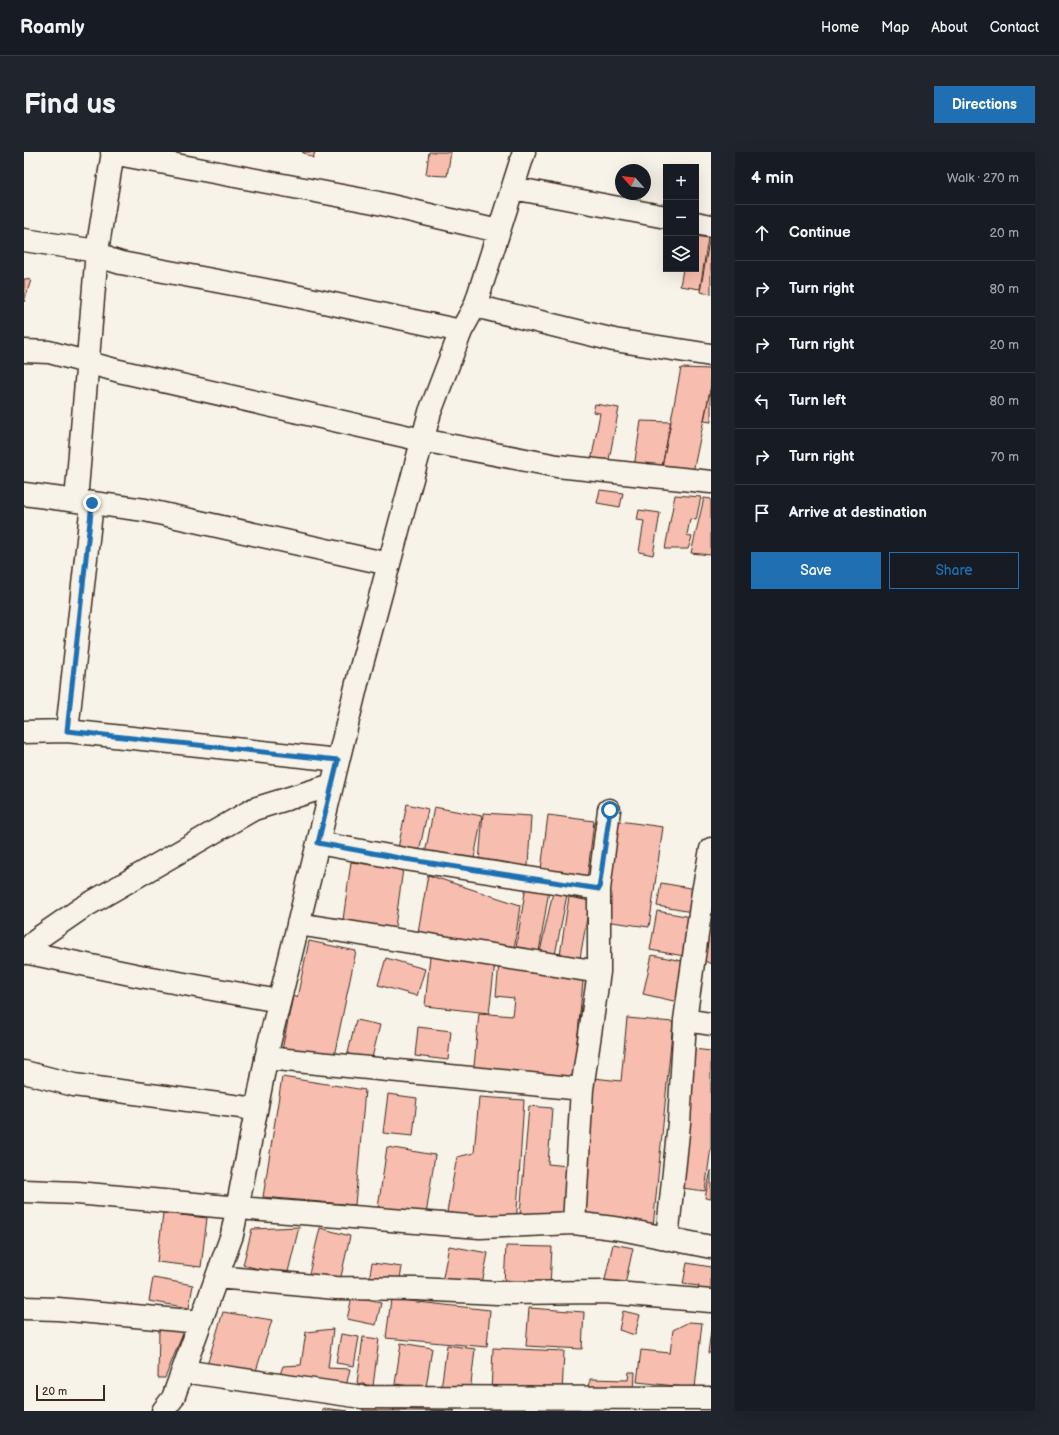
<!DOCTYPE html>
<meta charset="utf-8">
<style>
body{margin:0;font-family:"Balsamiq Sans",sans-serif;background:#20242c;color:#f1f3f6}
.controls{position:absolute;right:12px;top:12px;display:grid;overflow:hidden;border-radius:0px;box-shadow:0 4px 16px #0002}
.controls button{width:36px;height:36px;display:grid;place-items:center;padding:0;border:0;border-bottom:1px solid #363941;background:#171b24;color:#f1f3f6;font:20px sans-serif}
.compass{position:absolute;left:591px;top:12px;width:36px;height:36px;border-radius:50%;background:#171b24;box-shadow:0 4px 16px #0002;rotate:297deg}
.scale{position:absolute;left:12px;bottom:10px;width:69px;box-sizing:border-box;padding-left:4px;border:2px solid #3b2a1e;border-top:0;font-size:11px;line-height:14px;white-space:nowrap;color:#3b2a1e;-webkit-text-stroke:3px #f7f3e8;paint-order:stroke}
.stop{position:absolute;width:12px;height:12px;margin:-9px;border:3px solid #1f6fb2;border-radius:50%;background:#fff}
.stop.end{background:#1f6fb2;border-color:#fff;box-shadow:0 1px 4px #0008}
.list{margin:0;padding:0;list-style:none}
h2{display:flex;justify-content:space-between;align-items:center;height:52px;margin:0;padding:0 16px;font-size:17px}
h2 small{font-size:13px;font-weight:400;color:#9ea1a6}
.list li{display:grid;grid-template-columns:26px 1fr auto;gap:12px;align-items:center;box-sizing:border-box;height:56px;padding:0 16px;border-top:1px solid #363941}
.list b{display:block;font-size:15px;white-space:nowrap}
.list em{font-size:13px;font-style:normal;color:#9ea1a6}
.actions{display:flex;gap:8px;padding:12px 16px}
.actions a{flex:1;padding:9px 0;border:1px solid #1f6fb2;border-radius:0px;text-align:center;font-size:14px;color:#1f6fb2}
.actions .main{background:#1f6fb2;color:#fff}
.icon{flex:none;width:22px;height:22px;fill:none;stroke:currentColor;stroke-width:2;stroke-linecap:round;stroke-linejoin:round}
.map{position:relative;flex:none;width:687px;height:1259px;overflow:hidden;border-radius:0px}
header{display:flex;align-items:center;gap:24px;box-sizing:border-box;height:56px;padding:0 20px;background:#171b24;border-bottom:1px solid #363941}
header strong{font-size:19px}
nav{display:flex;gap:22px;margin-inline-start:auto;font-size:14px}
.intro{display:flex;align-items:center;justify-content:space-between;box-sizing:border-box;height:96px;padding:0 24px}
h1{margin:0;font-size:28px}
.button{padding:10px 18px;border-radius:0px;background:#1f6fb2;color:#fff;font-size:14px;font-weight:700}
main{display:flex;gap:24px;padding:0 24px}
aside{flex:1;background:#171b24;border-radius:0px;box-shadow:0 4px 16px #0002}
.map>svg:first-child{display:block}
.building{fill:#f7bdae;stroke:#3b2a1e}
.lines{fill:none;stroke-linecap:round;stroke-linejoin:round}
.street-casing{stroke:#3b2a1e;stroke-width:25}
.street{stroke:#f7f3e8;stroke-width:22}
.route{stroke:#1f6fb2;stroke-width:5}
</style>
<header>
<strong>Roamly</strong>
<nav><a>Home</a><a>Map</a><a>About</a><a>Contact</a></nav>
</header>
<div class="intro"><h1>Find us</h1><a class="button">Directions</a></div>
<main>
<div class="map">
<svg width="687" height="1259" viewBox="0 0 687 1259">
<rect width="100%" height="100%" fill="#f7f3e8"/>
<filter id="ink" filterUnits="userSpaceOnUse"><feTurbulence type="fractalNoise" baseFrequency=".025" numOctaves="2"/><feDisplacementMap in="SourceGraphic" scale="8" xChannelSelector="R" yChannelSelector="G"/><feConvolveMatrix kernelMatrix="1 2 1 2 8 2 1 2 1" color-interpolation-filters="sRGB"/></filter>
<g filter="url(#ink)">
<!-- building -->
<path class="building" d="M278,0H291L289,6Z
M405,0H427L423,24L402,23Z
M672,84L684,86L676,137L656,134L659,117H672Z
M686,84H687V142L676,140Z
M0,127L7,128L0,150Z
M657,216L687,217V234L669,320L638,315Z
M687,234V270L680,269Z
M571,252L595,256L584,313L567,310L576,261L569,260Z
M617,269L647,270L638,315H610Z
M576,338L599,341L596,355L573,351Z
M651,343L677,345L672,368L666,367L663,383L668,385L664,397H641Z
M680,346L687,347V403L667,401Z
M615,358L636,361L629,403L615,400L620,369L613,368Z
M383,652L404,657L394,705L373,701Z
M410,655L458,664L449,712L401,702Z
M459,661L507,664L504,714L455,710Z
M524,663L570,669L563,728L543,726V721L517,718Z
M595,669L639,675L625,775L580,769Z
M327,710L379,717L370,782L318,775Z
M404,723L496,753L490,798L394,780Z
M637,731L672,737L668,760L633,754Z
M502,734L525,738L515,800L492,796Z
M529,740L543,743L531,803L516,800Z
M545,745L566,749L556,806L536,803Z
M633,759L667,765L660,804L626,798Z
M687,768V812L677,807Z
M285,789L332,799L309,909L258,898L269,844L273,846Z
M628,803L663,810L654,850L619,842Z
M406,804L471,811L465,861L401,854Z
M362,806L401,817L393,844L354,833Z
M475,811L560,819L549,934L449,925L455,861L488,864L490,846L472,844Z
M603,866L649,870L629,1075L555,1068L569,926L597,929Z
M332,868L356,873L347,910L323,905Z
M394,875L427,879L424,908L391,904Z
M669,897L687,899V995L681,1039L650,1035Z
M258,925L341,938L331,1053L239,1045Z
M364,942L393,946L389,984L359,981Z
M455,945L500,948L492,1074L423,1060L433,1005L450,1001Z
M505,954L528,956L524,1012L544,1014L539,1066L496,1063Z
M363,995L411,1003L402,1063L354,1056Z
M687,1018V1047L681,1046Z
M139,1061L183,1066L177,1115L133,1110Z
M275,1075L263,1124L219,1113L228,1077Z
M296,1076L326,1084L316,1129L285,1122Z
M589,1092L609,1096L600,1137L580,1132Z
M425,1094L464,1101L457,1137L418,1130Z
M482,1094L528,1095L526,1135L480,1133Z
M348,1111L378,1115L375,1133L345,1128Z
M663,1111L687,1115V1139L671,1142L675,1134L659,1132Z
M129,1126L169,1133L165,1156L125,1149Z
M328,1145L357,1151L352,1173L323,1167Z
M367,1147L466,1158L463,1195L362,1186Z
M505,1156L560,1160L558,1197L502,1194Z
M599,1159L616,1163L611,1183L595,1178Z
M199,1160L248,1168L232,1219L183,1213Z
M665,1170L678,1171L671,1236L613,1230L617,1198L646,1201L649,1178Z
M309,1177L304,1216L326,1217L321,1239L253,1231L259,1214L277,1213L282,1180Z
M135,1178L160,1179L141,1226H134Z
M687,1179V1201H684Z
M317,1182L335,1185L330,1214L312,1211Z
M339,1185L355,1187L349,1234L333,1231Z
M377,1191L408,1196L402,1236L371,1232Z
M423,1193L451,1197L446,1241L417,1237Z
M469,1196L540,1199L538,1243L467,1240Z
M605,1220H611L610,1243L565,1242L566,1227L604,1228Z
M339,1254L370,1257V1259H339Z
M299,1256L324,1259H298Z
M467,1256L489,1259H467Z
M370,1257L431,1259H370Z"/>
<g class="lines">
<!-- street casing -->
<g class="street-casing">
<path id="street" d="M88,1L350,50L474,79
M489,36L642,65
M672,71L687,74
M0,88L73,99L84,107L97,111L262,142L437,179
M451,154L590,188L687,203
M0,199L25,200L95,219L398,288L533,314L687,330
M0,342L121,358L365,412
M52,349L73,99L89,0
M43,579L68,351
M0,580L43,579L314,608
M294,691L381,707L575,737
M274,772L575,820
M0,800L116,824L255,849
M0,801L13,787L58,756L230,657L308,633
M661,868L687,872
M242,906L558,937
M0,920L50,933L232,957
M0,1039L53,1041L214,1056L456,1075L550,1071L597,1077L687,1095
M550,1071L558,937L575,820V737L585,658
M643,1087L655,971L661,868L679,740L687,697
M193,1125L312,1136L393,1137L473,1141L580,1140L687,1149
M0,1156L34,1157L176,1170
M159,1219L338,1245L687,1246
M139,1259L149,1246L208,1083L245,892L335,523L406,260L437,179L451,154L500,0"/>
</g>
<!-- street -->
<use href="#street" class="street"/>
</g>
</g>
<g class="lines" filter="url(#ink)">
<!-- route -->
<path class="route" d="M68,351L43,579L314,608L294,691L381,707L575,737L586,658"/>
</g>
</svg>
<div class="controls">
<button>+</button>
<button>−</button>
<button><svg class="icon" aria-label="layers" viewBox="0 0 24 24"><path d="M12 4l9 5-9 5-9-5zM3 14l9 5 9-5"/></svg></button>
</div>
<svg class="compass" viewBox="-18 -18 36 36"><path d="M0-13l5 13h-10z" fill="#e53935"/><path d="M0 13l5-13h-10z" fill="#9ea1a6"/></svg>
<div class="scale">20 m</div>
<div class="stop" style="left:586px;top:658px"></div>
<div class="stop end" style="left:68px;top:351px"></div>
</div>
<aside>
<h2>4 min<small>Walk · 270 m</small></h2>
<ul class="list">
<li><svg class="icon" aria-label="ahead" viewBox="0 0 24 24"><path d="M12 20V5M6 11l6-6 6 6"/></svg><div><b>Continue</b></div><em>20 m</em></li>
<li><svg class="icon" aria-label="right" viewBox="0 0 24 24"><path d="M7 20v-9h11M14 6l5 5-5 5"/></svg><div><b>Turn right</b></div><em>80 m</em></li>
<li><svg class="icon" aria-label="right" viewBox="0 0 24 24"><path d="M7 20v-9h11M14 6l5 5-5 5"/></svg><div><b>Turn right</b></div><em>20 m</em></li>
<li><svg class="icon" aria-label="left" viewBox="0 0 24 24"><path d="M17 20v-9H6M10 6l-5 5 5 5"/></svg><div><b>Turn left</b></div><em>80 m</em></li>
<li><svg class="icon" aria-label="right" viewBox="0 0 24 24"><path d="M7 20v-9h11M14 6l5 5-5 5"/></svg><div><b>Turn right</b></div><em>70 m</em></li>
<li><svg class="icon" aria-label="arrive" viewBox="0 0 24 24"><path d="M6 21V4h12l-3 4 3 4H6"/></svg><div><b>Arrive at destination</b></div></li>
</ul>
<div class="actions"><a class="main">Save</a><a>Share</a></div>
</aside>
</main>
